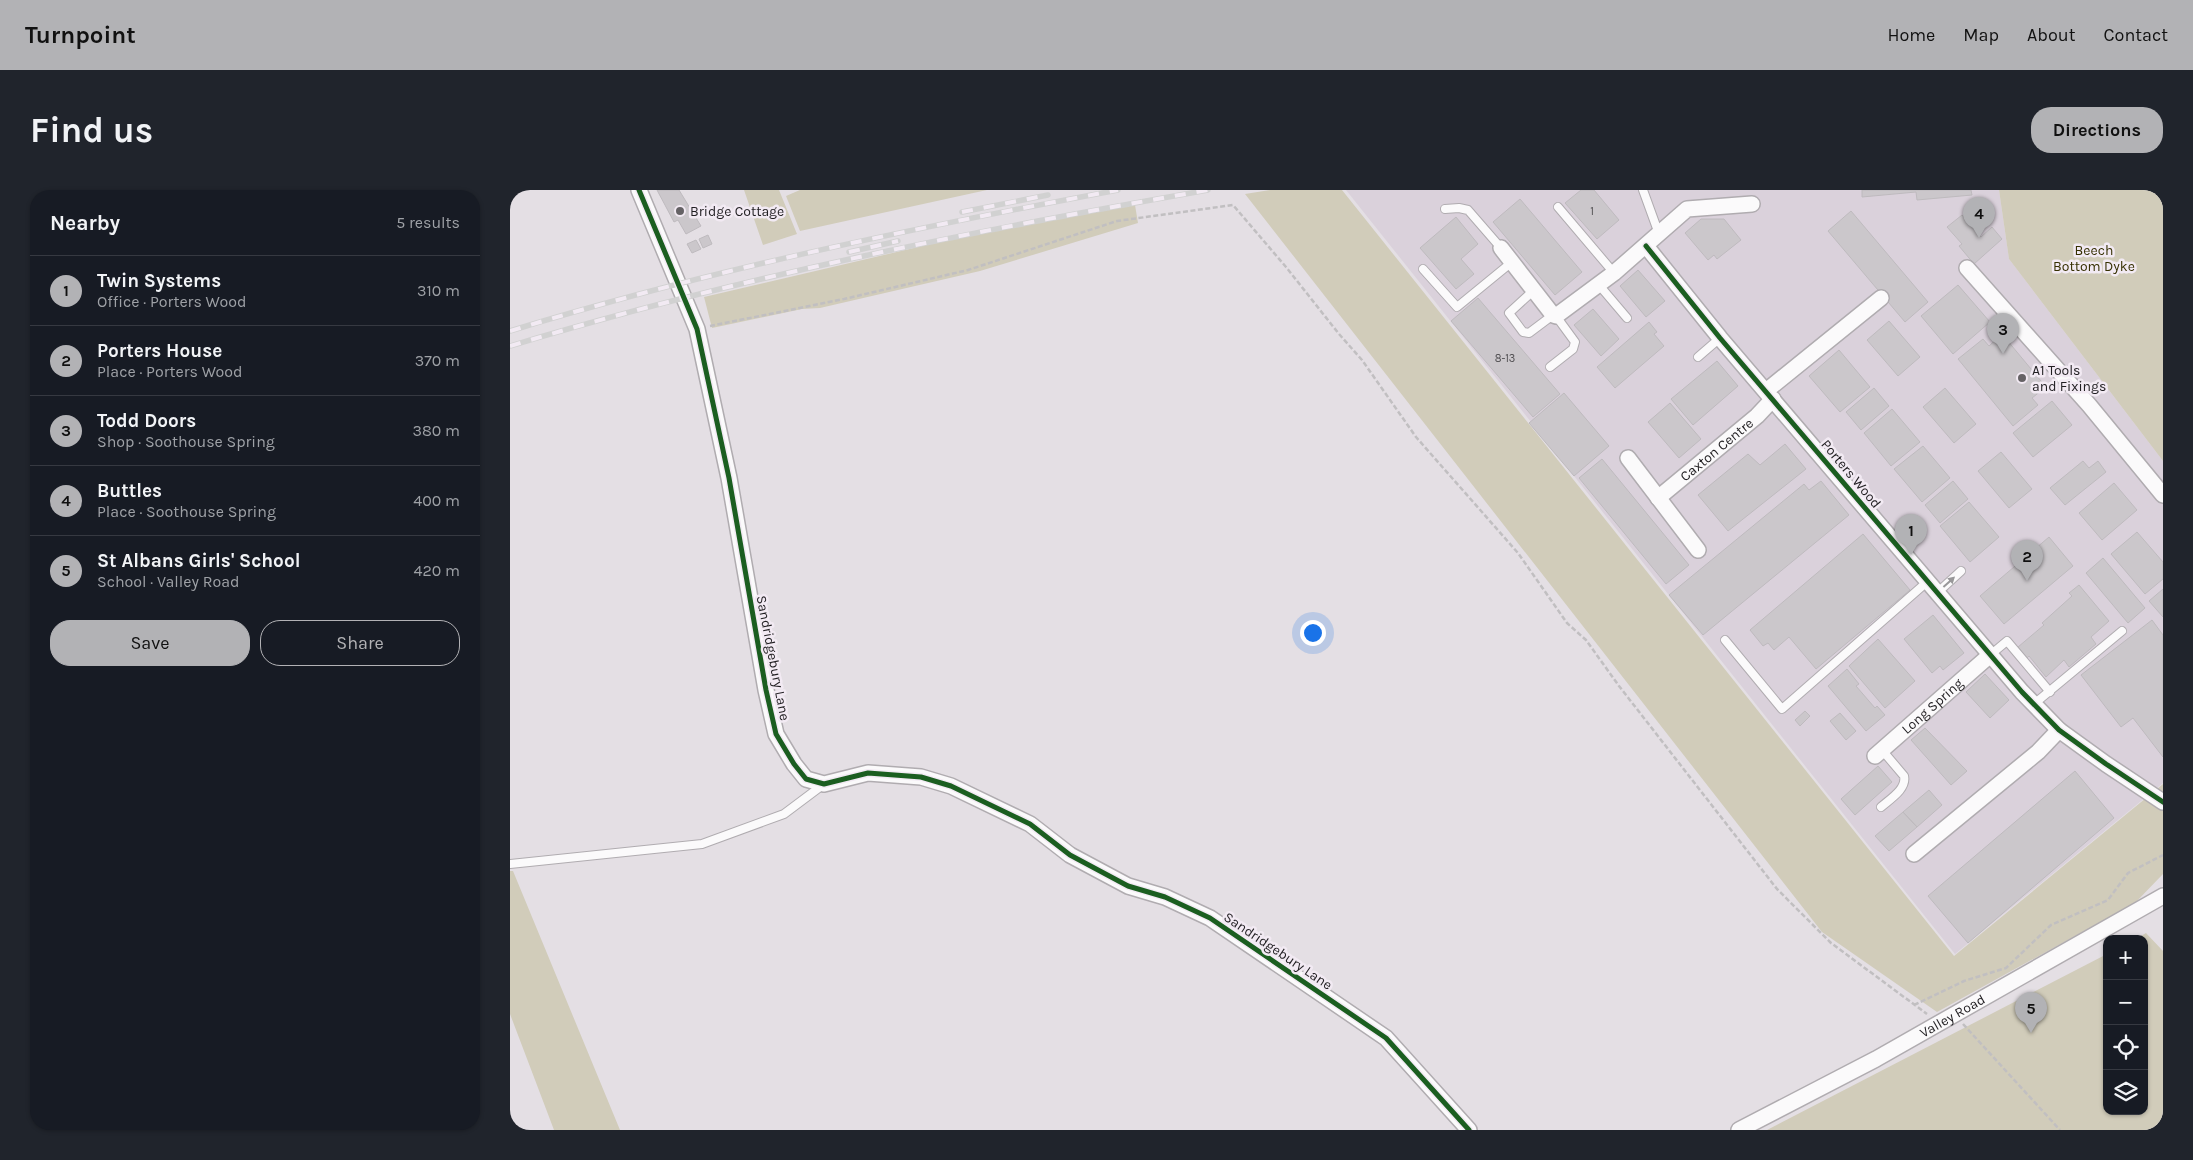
<!DOCTYPE html>
<meta charset="utf-8">
<style>
body{margin:0;font-family:Karla,sans-serif;background:#20242c;color:#f1f3f6}
.controls{position:absolute;right:15px;bottom:15px;display:grid;overflow:hidden;border-radius:10px;box-shadow:0 1px 4px #0004}
.controls button{width:45px;height:45px;display:grid;place-items:center;padding:0;border:0;border-bottom:1px solid #363941;background:#171b24;color:#f1f3f6;font:25px sans-serif}
.you{position:absolute;left:802px;top:442px;width:18px;height:18px;margin:-12px;border:4px solid #fff;border-radius:50%;background:#1a73e8;box-shadow:0 0 0 8px #1a73e833}
.badge{display:grid;place-items:center;width:32px;height:32px;border-radius:50%;background:#b2b2b5;color:#111;font-size:16px;font-weight:700}
.pin{position:absolute;translate:-50% -41px;filter:drop-shadow(0 1px 2px #0008)}
.pin::after{content:'';position:absolute;top:26px;width:18px;height:15px;background:inherit;clip-path:polygon(0 0,100% 0,50% 100%)}
.list{margin:0;padding:0;list-style:none}
h2{display:flex;justify-content:space-between;align-items:center;height:65px;margin:0;padding:0 20px;font-size:21px}
h2 small{font-size:16px;font-weight:400;color:#9ea1a6}
.list li{display:grid;grid-template-columns:32px 1fr auto;gap:15px;align-items:center;box-sizing:border-box;height:70px;padding:0 20px;border-top:1px solid #363941}
.list b{display:block;font-size:19px;white-space:nowrap}
.list p{margin:0;font-size:16px;white-space:nowrap;color:#9ea1a6}
.list em{font-size:16px;font-style:normal;color:#9ea1a6}
.actions{display:flex;gap:10px;padding:15px 20px}
.actions a{flex:1;padding:11px 0;border:1px solid #b2b2b5;border-radius:20px;text-align:center;font-size:18px;color:#b2b2b5}
.actions .main{background:#b2b2b5;color:#111}
.icon{flex:none;width:28px;height:28px;fill:none;stroke:currentColor;stroke-width:2;stroke-linecap:round;stroke-linejoin:round}
.map{position:relative;flex:none;width:1653px;height:940px;overflow:hidden;border-radius:20px}
header{display:flex;align-items:center;gap:30px;box-sizing:border-box;height:70px;padding:0 25px;background:#b2b2b5;color:#111}
header strong{font-size:24px}
nav{display:flex;gap:28px;margin-inline-start:auto;font-size:18px}
.intro{display:flex;align-items:center;justify-content:space-between;box-sizing:border-box;height:120px;padding:0 30px}
h1{margin:0;font-size:35px}
.button{padding:12px 22px;border-radius:20px;background:#b2b2b5;color:#111;font-size:18px;font-weight:700}
main{display:flex;gap:30px;padding:0 30px}
aside{flex:1;background:#171b24;border-radius:20px;box-shadow:0 1px 4px #0004}
.map>svg:first-child{display:block}
.built{fill:#dad1db}
.green{fill:#d1ccba}
.building{fill:#cbc7cb;stroke:#bebabe}
.lines{fill:none;stroke-linecap:round;stroke-linejoin:round}
.lane-casing{stroke:#b0acb0;stroke-width:10}
.street-casing{stroke:#b0acb0;stroke-width:18}
.path{stroke:#c1bfc1;stroke-width:2.5;stroke-dasharray:5 2.5;stroke-linecap:butt}
.lane{stroke:#fbfafb;stroke-width:8}
.street{stroke:#fbfafb;stroke-width:15}
.rail-casing{stroke:#d1d1d1;stroke-width:5.5}
.rail{stroke:#f2eaf3;stroke-width:4;stroke-dasharray:11;stroke-linecap:butt}
.cycleway-casing{stroke:#f2eaf3;stroke-width:8}
.cycleway{stroke:#1b5e20;stroke-width:5}
.oneway{fill:#989799}
.poi-dot{fill:#656265;stroke:#f2eaf3;stroke-width:2}
.labels{text-anchor:middle;dominant-baseline:central;stroke-width:5;stroke-linejoin:round;paint-order:stroke}
.number-label{font-size:11px;fill:#4c4a4d}
.poi-label{font-size:14px;fill:#201e21;stroke:#f2eaf3;text-anchor:start}
.park-label{font-size:14px;fill:#352f00;stroke:#f2eaf3}
.street-label{font-size:14px;fill:#201e21;stroke:#f2eaf3}
</style>
<header>
<strong>Turnpoint</strong>
<nav><a>Home</a><a>Map</a><a>About</a><a>Contact</a></nav>
</header>
<div class="intro"><h1>Find us</h1><a class="button">Directions</a></div>
<main>
<aside>
<h2>Nearby<small>5 results</small></h2>
<ul class="list">
<li><span class="badge">1</span><div><b>Twin Systems</b><p>Office · Porters Wood</p></div><em>310 m</em></li>
<li><span class="badge">2</span><div><b>Porters House</b><p>Place · Porters Wood</p></div><em>370 m</em></li>
<li><span class="badge">3</span><div><b>Todd Doors</b><p>Shop · Soothouse Spring</p></div><em>380 m</em></li>
<li><span class="badge">4</span><div><b>Buttles</b><p>Place · Soothouse Spring</p></div><em>400 m</em></li>
<li><span class="badge">5</span><div><b>St Albans Girls' School</b><p>School · Valley Road</p></div><em>420 m</em></li>
</ul>
<div class="actions"><a class="main">Save</a><a>Share</a></div>
</aside>
<div class="map">
<svg width="1653" height="940" viewBox="0 0 1653 940">
<rect width="100%" height="100%" fill="#e4dfe4"/>
<!-- built -->
<path class="built" d="M836,0H1489L1499,69L1653,271V593L1445,764Z"/>
<!-- green -->
<path class="green" d="M234,0H269L287,44L253,55Z
M290,0H477L290,41L276,6Z
M760,0H832L1444,766L1653,594V684L1625,713L1427,822L1312,742L735,4Z
M1489,0H1653V271L1499,69Z
M625,15L628,33L470,81L310,118L292,119L202,138L194,107L468,43Z
M0,681H3L110,940H44L0,824Z
M1636,743L1653,761V940H1257L1597,764V921H1634V749H1626Z"/>
<!-- building -->
<path class="building" d="M147,0H169L191,36L176,44L168,30L164,32Z
M1071,0H1084L1109,30L1087,49L1055,13Z
M1352,0H1461L1462,5L1407,10L1406,2L1352,7Z
M1010,9L1072,82L1045,105L983,32Z
M1341,21L1418,112L1395,132L1318,41Z
M1452,25L1471,47L1482,37L1492,49L1464,74L1449,56L1452,54L1437,37Z
M946,27L968,54L951,69L964,84L946,99L910,58Z
M1191,29H1214L1231,50L1207,69L1204,65L1198,70L1175,43Z
M198,45L202,54L193,58L189,49Z
M186,50L191,59L182,63L177,54Z
M1128,80L1155,111L1136,127L1110,96Z
M1448,95L1480,132L1443,164L1411,126Z
M968,108L1050,204L1023,227L941,131Z
M1083,119L1109,149L1091,166L1064,135Z
M1379,131L1410,167L1388,186L1357,150Z
M1139,132L1147,142L1144,144L1154,156L1105,198L1087,177Z
M1492,144L1536,197L1522,208L1528,215L1503,236L1448,169L1473,149L1479,156Z
M1329,160L1360,197L1330,222L1299,186Z
M1207,171L1228,196L1183,235L1161,209Z
M1364,198L1379,216L1351,240L1336,222Z
M1435,198L1466,234L1444,253L1413,217Z
M1054,203L1099,256L1064,286L1019,233Z
M1542,211L1562,235L1523,267L1503,243Z
M1160,213L1191,249L1169,268L1138,232Z
M1382,219L1410,252L1381,276L1354,243Z
M1275,254L1296,279L1218,341L1188,305L1238,264L1250,275Z
M1413,256L1440,288L1412,312L1384,279Z
M1491,262L1522,299L1499,318L1468,281Z
M1092,269L1179,375L1156,394L1069,288Z
M1573,271L1579,278L1588,271L1596,282L1555,315L1540,298Z
M1311,291L1339,325L1193,445L1159,405L1294,294L1299,300Z
M1443,291L1458,309L1430,333L1415,315Z
M1604,293L1627,320L1592,350L1569,323Z
M1459,312L1489,347L1460,372L1430,336Z
M1627,342L1653,372V389L1635,404L1601,364Z
M1353,344L1400,400L1306,479L1279,447L1264,460L1258,453L1253,456L1240,440Z
M1539,347L1563,376L1494,434L1470,406Z
M1593,368L1635,418L1618,433L1576,383Z
M1569,395L1599,431L1581,447L1586,454L1559,477L1554,470L1536,487L1519,466L1517,468L1508,457L1534,435L1532,433L1562,406L1559,403Z
M1653,399V427L1639,411Z
M1423,425L1454,463L1433,480L1430,476L1422,483L1394,449Z
M1642,430L1653,445V567L1623,528L1611,537L1571,485Z
M1368,449L1405,491L1375,518L1339,476Z
M1337,479L1349,494L1346,496L1365,518L1367,516L1375,525L1356,541L1318,496Z
M1475,484L1499,510L1480,528L1456,502Z
M1295,521L1300,526L1290,536L1285,530Z
M1330,523L1346,541L1336,550L1320,531Z
M1415,538L1457,581L1441,595L1401,550Z
M1368,576L1382,592L1345,625L1331,609Z
M1565,581L1604,628L1458,753L1418,706Z
M1419,600L1432,615L1407,637L1393,622Z
M1393,622L1407,637L1379,661L1365,646Z"/>
<g class="lines">
<!-- lane casing -->
<g class="lane-casing">
<path id="lane" d="M1133,0L1149,44
M1048,17L1104,83
M935,19L949,18L958,20L991,58
M913,79L947,117L1002,72
M1089,95L1117,128
M1024,100L999,123L1013,142L1019,143L1043,125
M1188,167L1210,148
M1040,177L1063,159L1065,152L1046,126
M1427,403L1451,381
M1215,450L1272,519L1417,392
M1479,466L1497,451L1540,502
M1524,514L1612,441
M1371,617C1380,609 1397,599 1394,586L1372,560
M0,674L192,654L274,624L314,594"/>
</g>
<!-- street casing -->
<g class="street-casing">
<g id="street">
<path d="M129,0L187,139L219,288L256,500L266,544L284,574L296,589L314,594L358,583L411,587L441,596L520,634L560,665L618,696L655,707L700,728L876,848L959,940"/>
<path d="M1136,56L1210,148L1512,502L1549,540L1596,574L1653,612"/>
<path d="M991,58L1043,125L1046,126L1104,83L1177,19L1242,14"/>
<path d="M1457,78L1579,215L1653,305"/>
<path d="M1256,201L1371,108"/>
<path d="M1118,268L1188,360"/>
<path id="s1" d="M1148,308L1247,226L1263,209"/>
<path id="s2" d="M1365,566L1479,466"/>
<path d="M1404,664L1528,562L1549,540"/>
<path id="s3" d="M1229,940L1366,869L1653,706"/>
</g>
</g>
<!-- path -->
<path class="path" d="M200,136L334,109L458,80L607,31L723,15L776,77L829,144L852,170L906,247L1008,363L1057,433L1076,450L1109,496L1267,699L1321,753L1417,824
M1404,815L1454,791L1496,778L1541,735L1598,710L1618,683L1653,665
M1453,834L1550,940"/>
<!-- lane -->
<use href="#lane" class="lane"/>
<!-- street -->
<use href="#street" class="street"/>
<!-- rail casing -->
<g class="rail-casing">
<path id="rail" d="M452,22L538,5
M339,62L388,51
M0,141C199,80 404,38 608,0
M0,156C229,87 463,41 698,0"/>
</g>
<!-- rail -->
<use href="#rail" class="rail"/>
<!-- cycleway casing -->
<g class="cycleway-casing">
<path id="cycleway" d="M129,0L187,139L219,288L256,500L266,544L284,574L296,589L314,594L358,583L411,587L441,596L520,634L560,665L618,696L655,707L700,728L876,848L959,940
M1136,56L1210,148L1512,502L1549,540L1596,574L1653,612"/>
</g>
<!-- cycleway -->
<use href="#cycleway" class="cycleway"/>
</g>
<!-- one-way arrows -->
<defs><path id="oneway-solid" d="M-6-.8H1V-3.2L6.5 0L1 3.2V.8H-6Z" transform="scale(1.25)"/></defs>
<use class="oneway" href="#oneway-solid" transform="translate(1439 392) rotate(-42)"/>
<!-- markers -->
<g class="poi-dot">
<circle cx="170" cy="21" r="5"/>
<circle cx="1512" cy="188" r="5"/>
</g>
<g class="labels">
<!-- number labels -->
<g class="number-label">
<text x="1082" y="21">1</text>
<text x="995" y="168">8-13</text>
</g>
<!-- poi labels -->
<g class="poi-label">
<text x="180" y="21">Bridge Cottage</text>
<text x="1522" y="180">A1 Tools<tspan x="1522" dy="16">and Fixings</tspan></text>
</g>
<!-- park labels -->
<g class="park-label">
<text x="1584" y="60">Beech<tspan x="1584" dy="16">Bottom Dyke</tspan></text>
</g>
<!-- street labels -->
<g class="street-label">
<text stroke="none"><textPath href="#s1" startOffset="76">Caxton Centre</textPath></text>
<text transform="translate(1341 284) rotate(50)">Porters Wood</text>
<text transform="translate(263 468) rotate(79)">Sandridgebury Lane</text>
<text stroke="none"><textPath href="#s2" startOffset="76">Long Spring</textPath></text>
<text transform="translate(768 761) rotate(34)">Sandridgebury Lane</text>
<text stroke="none"><textPath href="#s3" startOffset="242">Valley Road</textPath></text>
</g>
</g>
</svg>
<div class="controls">
<button>+</button>
<button>−</button>
<button><svg class="icon" aria-label="locate" viewBox="0 0 24 24"><circle cx="12" cy="12" r="6"/><path d="M12 2v4M12 18v4M2 12h4M18 12h4"/></svg></button>
<button><svg class="icon" aria-label="layers" viewBox="0 0 24 24"><path d="M12 4l9 5-9 5-9-5zM3 14l9 5 9-5"/></svg></button>
</div>
<div class="you"></div>
<div class="pin badge" style="left:1401px;top:365px">1</div>
<div class="pin badge" style="left:1517px;top:391px">2</div>
<div class="pin badge" style="left:1493px;top:164px">3</div>
<div class="pin badge" style="left:1469px;top:48px">4</div>
<div class="pin badge" style="left:1521px;top:843px">5</div>
</div>
</main>
